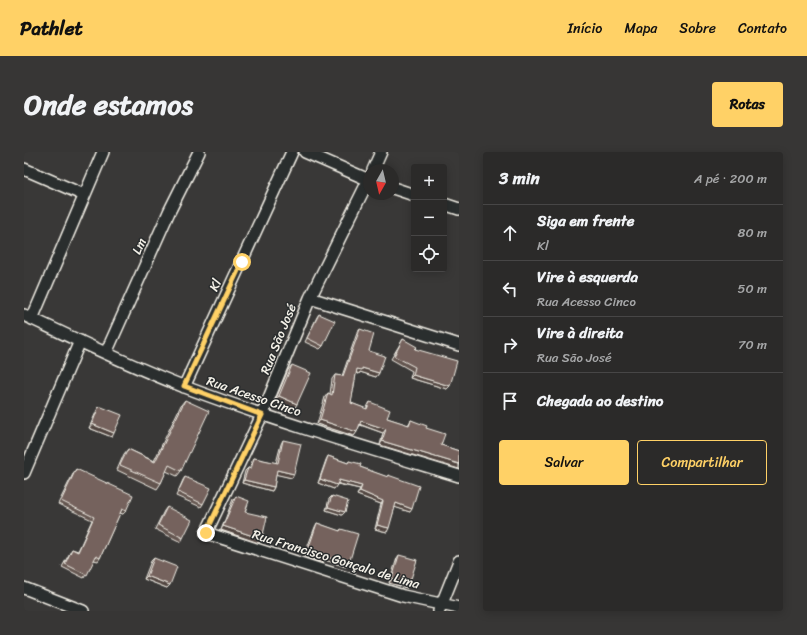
<!DOCTYPE html>
<html lang="pt">
<meta charset="utf-8">
<style>
body{margin:0;font-family:Sriracha,sans-serif;background:#373635;color:#f1f3f6}
.controls{position:absolute;right:12px;top:12px;display:grid;overflow:hidden;border-radius:4px;box-shadow:0 2px 10px #0003}
.controls button{width:36px;height:36px;display:grid;place-items:center;padding:0;border:0;border-bottom:1px solid #474646;background:#2b2a29;color:#f1f3f6;font:20px sans-serif}
.compass{position:absolute;left:339px;top:12px;width:36px;height:36px;border-radius:50%;background:#2b2a29;box-shadow:0 2px 10px #0003;rotate:188deg}
.stop{position:absolute;width:12px;height:12px;margin:-9px;border:3px solid #ffd166;border-radius:50%;background:#fff}
.stop.end{background:#ffd166;border-color:#fff;box-shadow:0 1px 4px #0008}
.list{margin:0;padding:0;list-style:none}
h2{display:flex;justify-content:space-between;align-items:center;height:52px;margin:0;padding:0 16px;font-size:17px}
h2 small{font-size:13px;font-weight:400;color:#a6a7a8}
.list li{display:grid;grid-template-columns:26px 1fr auto;gap:12px;align-items:center;box-sizing:border-box;height:56px;padding:0 16px;border-top:1px solid #474646}
.list b{display:block;font-size:15px;white-space:nowrap}
.list p{margin:0;font-size:13px;white-space:nowrap;color:#a6a7a8}
.list em{font-size:13px;font-style:normal;color:#a6a7a8}
.actions{display:flex;gap:8px;padding:12px 16px}
.actions a{flex:1;padding:9px 0;border:1px solid #ffd166;border-radius:4px;text-align:center;font-size:14px;color:#ffd166}
.actions .main{background:#ffd166;color:#111}
.icon{flex:none;width:22px;height:22px;fill:none;stroke:currentColor;stroke-width:2;stroke-linecap:round;stroke-linejoin:round}
.map{position:relative;flex:none;width:435px;height:459px;overflow:hidden;border-radius:4px}
header{display:flex;align-items:center;gap:24px;box-sizing:border-box;height:56px;padding:0 20px;background:#ffd166;color:#111}
header strong{font-size:19px}
nav{display:flex;gap:22px;margin-inline-start:auto;font-size:14px}
.intro{display:flex;align-items:center;justify-content:space-between;box-sizing:border-box;height:96px;padding:0 24px}
h1{margin:0;font-size:28px}
.button{padding:10px 18px;border-radius:4px;background:#ffd166;color:#111;font-size:14px;font-weight:700}
main{display:flex;gap:24px;padding:0 24px}
aside{flex:1;background:#2b2a29;border-radius:4px;box-shadow:0 2px 10px #0003}
.map>svg:first-child{display:block}
.lines{fill:none;stroke-linecap:round;stroke-linejoin:round}
.minor-casing{stroke:#f4f1e8;stroke-width:14}
.minor{stroke:#2a2d2e;stroke-width:11}
.wall{fill:#645450;stroke:#f4f1e8}
.shaded-wall{fill:#514541;stroke:#f4f1e8}
.building{fill:#74625d;stroke:#f4f1e8}
.route{stroke:#ffd166;stroke-width:5}
.labels{text-anchor:middle;dominant-baseline:central;stroke-width:3;stroke-linejoin:round;paint-order:stroke}
.street-label{font-size:13px;fill:#f4f1e8;stroke:#2a2d2e}
</style>
<header>
<strong>Pathlet</strong>
<nav><a>Início</a><a>Mapa</a><a>Sobre</a><a>Contato</a></nav>
</header>
<div class="intro"><h1>Onde estamos</h1><a class="button">Rotas</a></div>
<main>
<div class="map">
<svg width="435" height="459" viewBox="0 0 435 459">
<rect width="100%" height="100%" fill="#393837"/>
<filter id="ink" filterUnits="userSpaceOnUse"><feTurbulence type="fractalNoise" baseFrequency=".025" numOctaves="2"/><feDisplacementMap in="SourceGraphic" scale="8" xChannelSelector="R" yChannelSelector="G"/><feConvolveMatrix kernelMatrix="1 2 1 2 8 2 1 2 1" color-interpolation-filters="sRGB"/></filter>
<g filter="url(#ink)">
<g class="lines">
<!-- minor casing -->
<g class="minor-casing">
<path id="minor" d="M281,0L345,28
M0,17L60,43
M349,18L357,0
M345,27L286,146L238,263L182,381L379,444L435,456
M369,36L390,43
M420,52L435,57
M286,146L435,193
M0,163C53,188 106,214 161,235C251,269 343,296 435,324
M8,167L79,0
M82,201L145,60L175,0
M160,235L268,0
M0,321L56,189
M0,436L59,459
M415,459L435,409"/>
</g>
<!-- minor -->
<use href="#minor" class="minor"/>
</g>
<!-- wall -->
<path class="wall" d="M295,162L299,194L296,197L281,190L293,165Z
M336,177L345,199L355,221L352,225L336,220L335,222L332,221L327,251L342,257L346,250L363,266L384,273L387,268L402,276L417,293L435,299V317L356,293L359,281L336,273L330,284L293,272L301,245L304,241L306,242L308,227L311,223L318,224L333,181Z
M379,187L391,197L423,237L386,226L388,219L367,207Z
M268,213L270,257L251,249L264,218Z
M161,248L157,319L153,324L142,319L137,331L133,337L93,318L100,302L104,297L130,309L157,253Z
M75,254L88,285L65,276L73,258Z
M259,288L268,326L252,322L250,335L248,339L218,331L221,319L224,316H226L227,309L230,306L252,311L257,292Z
M304,304L324,311L325,309L336,315L363,325L364,323L386,360L371,355L363,380L351,377L357,352L333,343L336,337L313,332L310,337L294,331L302,308Z
M52,317L99,362L96,361L76,406L74,409L70,408L60,426L38,415L48,397L54,399L68,368L34,352L50,320Z
M161,325L179,352L177,355L152,344L159,328Z
M212,344L221,360L235,391L197,378L209,347Z
M308,344L321,360L318,363L302,358L305,347Z
M143,355L159,386L157,390L131,377L140,359Z
M293,371L315,379L317,377L322,415L301,408L299,411L280,404L291,375Z
M375,403L383,436L365,431L373,406Z
M130,406L143,436L120,427L127,409Z"/>
<!-- shaded-wall -->
<path class="shaded-wall" d="M338,216L355,221L352,225L336,220L335,222L331,220L333,217Z
M389,223L426,234L423,237L386,226Z
M255,244L273,252L270,257L251,249Z
M296,268L333,280L330,284L293,272Z
M337,269L362,277L359,281L335,272Z
M68,272L90,281L88,285L65,276Z
M358,289L435,312V317L356,293Z
M253,318L270,322L268,326L250,322Z
M296,327L313,333L310,337L294,331Z
M220,328L250,335L248,339L218,331Z
M315,328L338,334L336,337L312,331Z
M336,339L359,349L357,352L333,343Z
M372,351L388,357L386,360L370,355Z
M304,355L321,360L318,363L302,358Z
M98,357L102,359L99,362L96,361Z
M353,373L365,376L363,380L351,377Z
M199,374L238,387L235,391L197,378Z
M283,401L303,405L325,411L322,415L301,408L299,411L280,404Z
M123,424L146,433L143,436L120,427Z
M368,427L385,433L383,436L365,431Z"/>
<!-- building -->
<path class="building" d="M295,162L311,169L299,194L283,186Z
M336,177L350,182L345,199L361,204L355,221L338,216V218L333,217L327,251L343,257L346,250L366,258L363,266L385,273L387,268L403,274L402,276L421,282L417,293L435,299V312L358,289L362,277L337,269L333,280L296,268L304,241L308,243L311,223L319,224Z
M379,187L393,195L391,197L433,209L426,234L389,223L391,215L370,204Z
M268,213L287,221L273,252L255,244Z
M161,248L185,259L157,319L145,313L137,331L96,313L104,297L131,310Z
M75,254L98,263L90,281L68,272Z
M259,288L277,292L270,322L253,318L250,335L220,328L224,316L227,317L230,306L254,311Z
M304,304L324,311L325,309L337,312L336,315L364,325V323L395,334L388,357L372,351L365,376L353,373L359,349L336,339L338,334L315,328L313,333L296,327Z
M52,317L109,343L102,359L98,357L76,406L72,404L63,423L41,412L48,397L54,400L70,365L37,349Z
M161,325L187,336L179,352L154,340Z
M212,344L225,349L221,360L243,365L238,387L199,374Z
M308,344L324,349L321,360L304,355Z
M143,355L168,368L159,386L134,373Z
M293,371L316,379L317,377L334,382L325,411L303,405L302,407L283,401Z
M375,403L393,408L385,433L368,427Z
M130,406L153,415L146,433L123,424Z"/>
</g>
<g class="lines" filter="url(#ink)">
<!-- route -->
<path class="route" d="M182,381L238,263L160,234L218,110"/>
</g>
<g class="labels">
<!-- street labels -->
<g class="street-label">
<text transform="translate(115 94) rotate(-66)">Lm</text>
<text transform="translate(191 133) rotate(-65)">Kl</text>
<text transform="translate(254 187) rotate(-68)">Rua São José</text>
<text transform="translate(230 244) rotate(19)">Rua Acesso Cinco</text>
<text transform="translate(312 407) rotate(17)">Rua Francisco Gonçalo de Lima</text>
</g>
</g>
</svg>
<div class="controls">
<button>+</button>
<button>−</button>
<button><svg class="icon" aria-label="locate" viewBox="0 0 24 24"><circle cx="12" cy="12" r="6"/><path d="M12 2v4M12 18v4M2 12h4M18 12h4"/></svg></button>
</div>
<svg class="compass" viewBox="-18 -18 36 36"><path d="M0-13l5 13h-10z" fill="#e53935"/><path d="M0 13l5-13h-10z" fill="#a6a7a8"/></svg>
<div class="stop" style="left:218px;top:110px"></div>
<div class="stop end" style="left:182px;top:381px"></div>
</div>
<aside>
<h2>3 min<small>A pé · 200 m</small></h2>
<ul class="list">
<li><svg class="icon" aria-label="ahead" viewBox="0 0 24 24"><path d="M12 20V5M6 11l6-6 6 6"/></svg><div><b>Siga em frente</b><p>Kl</p></div><em>80 m</em></li>
<li><svg class="icon" aria-label="left" viewBox="0 0 24 24"><path d="M17 20v-9H6M10 6l-5 5 5 5"/></svg><div><b>Vire à esquerda</b><p>Rua Acesso Cinco</p></div><em>50 m</em></li>
<li><svg class="icon" aria-label="right" viewBox="0 0 24 24"><path d="M7 20v-9h11M14 6l5 5-5 5"/></svg><div><b>Vire à direita</b><p>Rua São José</p></div><em>70 m</em></li>
<li><svg class="icon" aria-label="arrive" viewBox="0 0 24 24"><path d="M6 21V4h12l-3 4 3 4H6"/></svg><div><b>Chegada ao destino</b></div></li>
</ul>
<div class="actions"><a class="main">Salvar</a><a>Compartilhar</a></div>
</aside>
</main>
